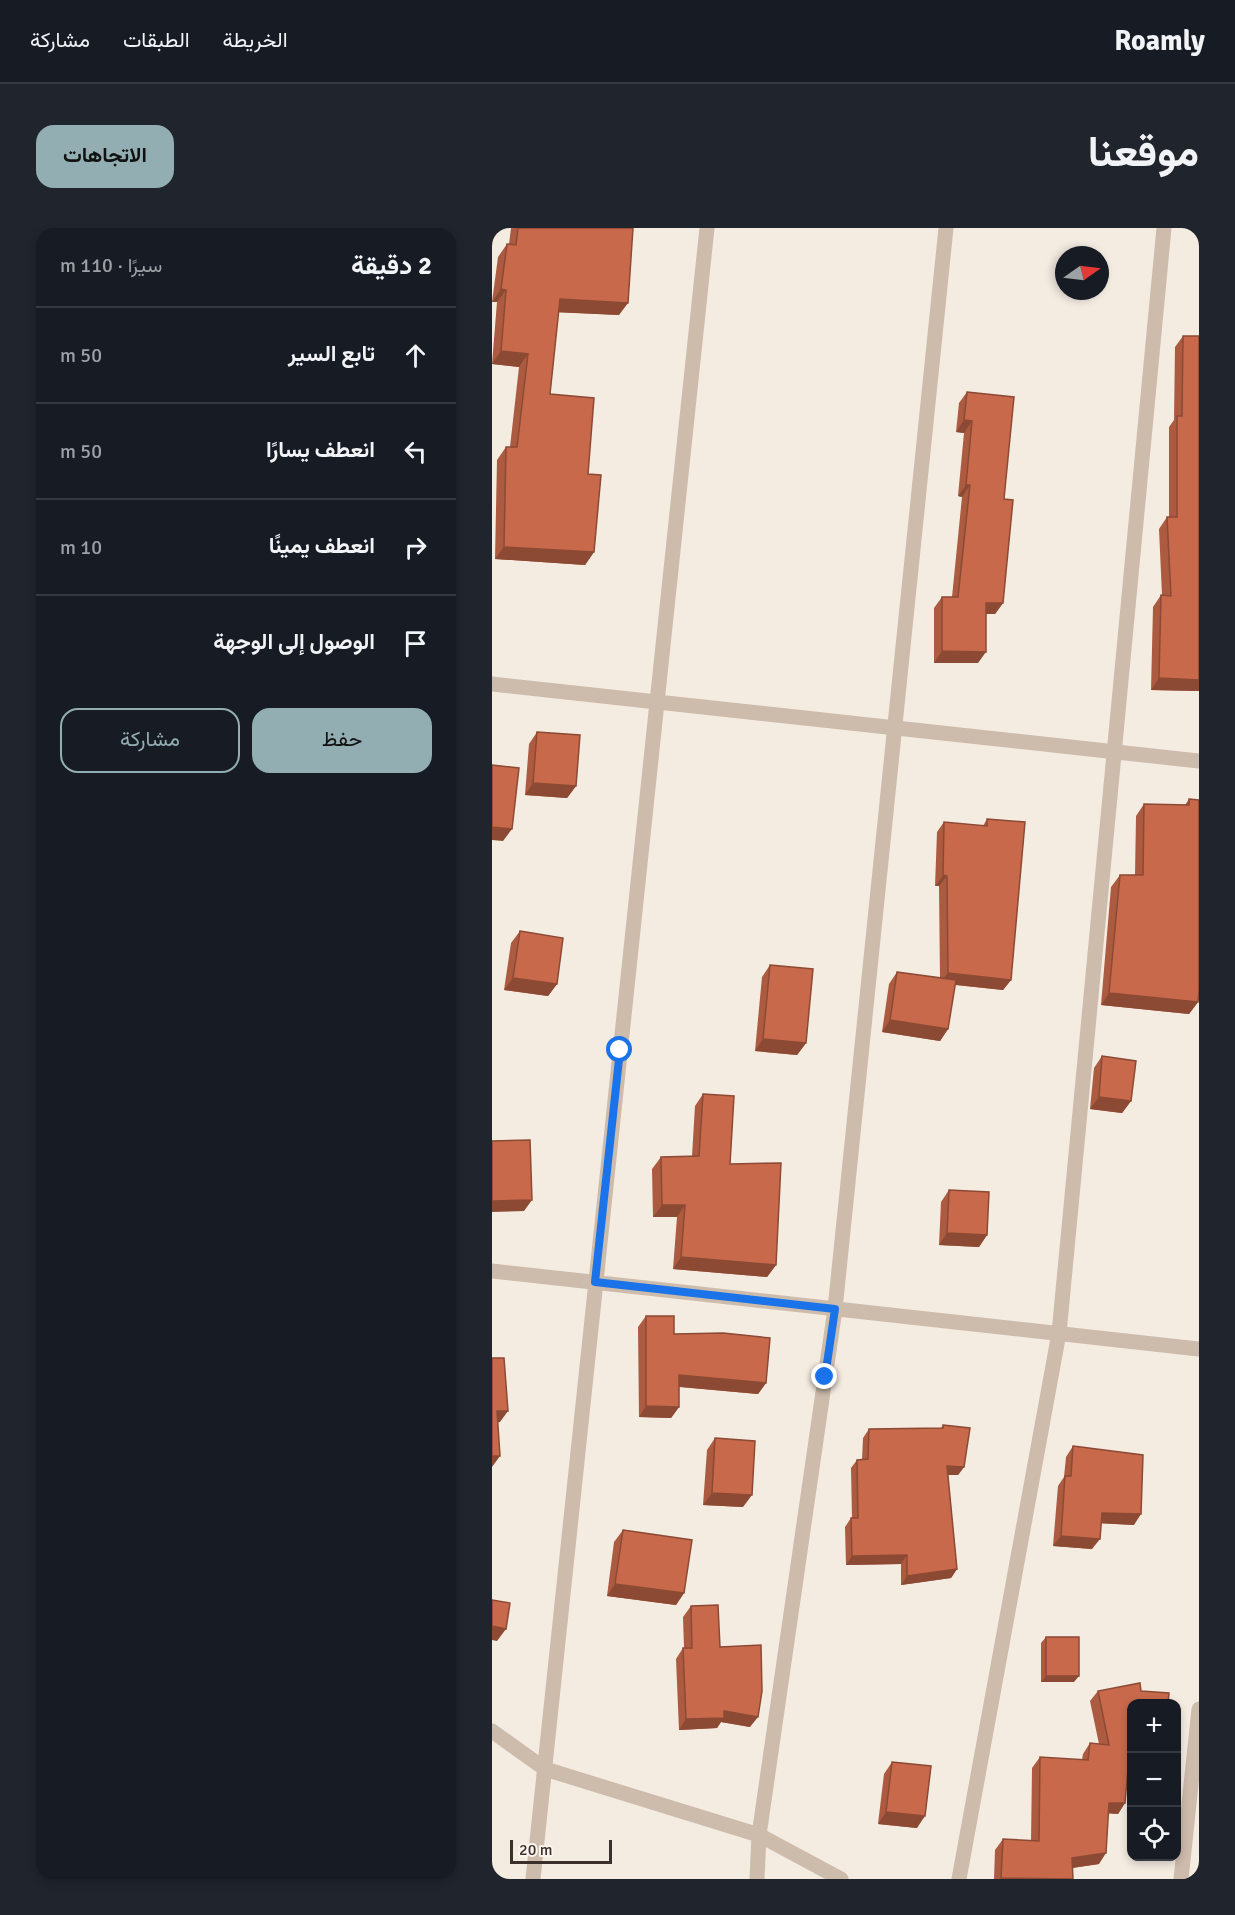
<!DOCTYPE html>
<html lang="ar">
<meta charset="utf-8">
<style>
body{margin:0;font-family:Signika,Vazirmatn,sans-serif;background:#20242c;color:#f1f3f6;direction:rtl}
.controls{position:absolute;right:18px;bottom:18px;display:grid;overflow:hidden;border-radius:12px;box-shadow:0 3px 9px #0003}
.controls button{width:54px;height:54px;display:grid;place-items:center;padding:0;border:0;border-bottom:2px solid #363941;background:#171b24;color:#f1f3f6;font:30px sans-serif}
.compass{position:absolute;left:563px;top:18px;width:54px;height:54px;border-radius:50%;background:#171b24;box-shadow:0 3px 9px #0003;rotate:76deg}
.scale{position:absolute;left:18px;bottom:15px;width:102px;box-sizing:border-box;padding-left:6px;border:3px solid #3b302b;border-top:0;font-size:16px;line-height:21px;white-space:nowrap;color:#3b302b;-webkit-text-stroke:4px #fbf5ee;paint-order:stroke}
.stop{position:absolute;width:18px;height:18px;margin:-14px;border:4px solid #1a73e8;border-radius:50%;background:#fff}
.stop.end{background:#1a73e8;border-color:#fff;box-shadow:0 2px 6px #0008}
.list{margin:0;padding:0;list-style:none}
h2{display:flex;justify-content:space-between;align-items:center;height:78px;margin:0;padding:0 24px;font-size:26px}
h2 small{font-size:20px;font-weight:400;color:#9ea1a6}
.list li{display:grid;grid-template-columns:39px 1fr auto;gap:18px;align-items:center;box-sizing:border-box;height:96px;padding:0 24px;border-top:2px solid #363941}
.list b{display:block;font-size:22px;white-space:nowrap}
.list em{font-size:20px;font-style:normal;color:#9ea1a6}
.actions{display:flex;gap:12px;padding:18px 24px}
.actions a{flex:1;padding:14px 0;border:2px solid #92aeb2;border-radius:18px;text-align:center;font-size:21px;color:#92aeb2}
.actions .main{background:#92aeb2;color:#111}
.icon{flex:none;width:33px;height:33px;fill:none;stroke:currentColor;stroke-width:2;stroke-linecap:round;stroke-linejoin:round}
.map{position:relative;flex:none;width:707px;height:1651px;overflow:hidden;direction:ltr;border-radius:18px}
header{display:flex;align-items:center;gap:36px;box-sizing:border-box;height:84px;padding:0 30px;background:#171b24;border-bottom:2px solid #363941}
header strong{font-size:28px}
nav{display:flex;gap:33px;margin-inline-start:auto;font-size:21px}
.intro{display:flex;align-items:center;justify-content:space-between;box-sizing:border-box;height:144px;padding:0 36px}
h1{margin:0;font-size:42px}
.button{padding:15px 27px;border-radius:18px;background:#92aeb2;color:#111;font-size:21px;font-weight:700}
main{display:flex;gap:36px;padding:0 36px}
aside{flex:1;background:#171b24;border-radius:18px;box-shadow:0 3px 9px #0003}
.map>svg:first-child{display:block}
.lines{fill:none;stroke-linecap:round;stroke-linejoin:round}
.minor{stroke:#cdbbac;stroke-width:15}
.wall{fill:#ac5a40}
.shaded-wall{fill:#8c4a34}
.building{fill:#c8694b;stroke:#8c4a34;stroke-width:1.5}
.route{stroke:#1a73e8;stroke-width:8}
</style>
<header>
<strong>Roamly</strong>
<nav><a>الخريطة</a><a>الطبقات</a><a>مشاركة</a></nav>
</header>
<div class="intro"><h1>موقعنا</h1><a class="button">الاتجاهات</a></div>
<main>
<div class="map">
<svg width="707" height="1651" viewBox="0 0 707 1651">
<rect width="100%" height="100%" fill="#f4ebe1"/>
<g class="lines">
<!-- minor -->
<path class="minor" d="M0,456L707,533
M0,1043L707,1121
M0,1503L53,1541L267,1607L349,1651
M41,1651L215,0
M265,1651L267,1607L343,1081L454,0
M467,1651L567,1105L672,0
M689,1651L707,1481"/>
</g>
<!-- wall -->
<path class="wall" d="M19,0H141L127,87L66,84L58,166L96,246L102,324L93,337L3,331L5,232L14,219H18L27,139L0,136L5,74H0L6,29L15,16H17Z
M691,108H707V463L659,462L661,379L669,367H670L667,301L675,289H677V199L682,192L683,119Z
M475,164L512,271L511,375L503,386H494L486,435H442V380L450,369H460L470,269L466,268L472,205L464,204L467,175Z
M45,504L84,558L75,570L33,567L37,516Z
M697,571L706,774L697,786L609,777L619,659L628,647H643L644,588L652,576L693,577Z
M495,591L519,752L511,762L463,757L456,801L448,813L390,804L397,756L405,744L448,750L447,658H443L445,604L452,594L491,598Z
M28,703L65,756L56,768L12,762L19,715Z
M278,737L314,815L305,827L263,823L270,749Z
M610,828L639,873L630,885L598,881L602,840Z
M211,866L238,936L284,1037L275,1049L181,1041L185,989H161L160,941L169,929L200,928L203,878Z
M457,962L495,1007L487,1019L447,1017L449,974Z
M154,1088L182,1106L274,1155L266,1166L187,1159V1179L179,1190L147,1189L146,1099Z
M451,1197L472,1239L466,1247H456L465,1341L459,1350L409,1357V1336L354,1337L353,1299L359,1290H360L359,1240L365,1232H370L371,1210L377,1201L449,1200Z
M223,1210L251,1279L211,1277L215,1222Z
M581,1218L642,1297L609,1295L600,1321L561,1318L566,1258L572,1249L574,1229Z
M131,1302L192,1365L184,1377L115,1368L122,1314Z
M199,1378L228,1419L258,1499L229,1494L225,1500L187,1502L184,1431L191,1420H192L191,1389Z
M554,1409L582,1454H549V1415Z
M606,1463L639,1476L633,1575L626,1586L616,1585L607,1636L580,1640L581,1651H502L503,1622L511,1611L539,1613L540,1540L548,1529L590,1532L591,1526L598,1515L607,1516L598,1473Z
M400,1534L425,1600L386,1596L392,1546Z"/>
<!-- shaded-wall -->
<path class="shaded-wall" d="M9,61L14,62L5,74H0Z
M68,71L136,75L127,87L59,84Z
M9,123L36,126L27,139L0,136Z
M472,192L480,193L472,205L464,204Z
M474,257H478L470,269L466,268Z
M12,319L102,324L93,337L3,331Z
M494,375H511L503,386H486Z
M450,423L494,424L486,435H442Z
M667,450L707,452V463L659,462Z
M41,555L84,558L75,570L33,567Z
M0,599L20,601L11,613L0,612Z
M451,647L455,648L447,658H443Z
M456,745L519,752L511,762L448,755Z
M21,750L65,756L56,768L12,762Z
M617,765L706,774L697,786L609,777Z
M398,792L456,801L448,813L390,804Z
M271,811L314,815L305,827L263,823Z
M607,869L639,873L630,885L598,881Z
M40,972L32,983L0,984V973Z
M170,977H193L185,989H161Z
M455,1005L495,1007L487,1019L447,1017Z
M189,1029L284,1037L275,1049L181,1041Z
M187,1147L274,1155L266,1166L179,1158Z
M154,1178L187,1179L179,1190L147,1189Z
M5,1183H16L8,1194L0,1195Z
M0,1228H8L0,1239Z
M455,1238L472,1239L466,1247H449Z
M220,1265L260,1267L251,1279L211,1277Z
M610,1285L649,1286L642,1297L602,1295Z
M569,1308L608,1311L600,1321L561,1318Z
M415,1327L409,1336L354,1337L360,1328Z
M465,1341L459,1350L409,1357L415,1348Z
M123,1356L192,1365L184,1377L115,1368Z
M0,1398L14,1401L5,1413L0,1412Z
M554,1448H587L582,1454H549Z
M232,1483L266,1489L258,1499L229,1494L225,1500L187,1502L194,1491Z
M617,1575H633L626,1586L610,1585Z
M394,1584L433,1588L425,1600L386,1596Z
M614,1625L607,1636L573,1641L580,1630Z"/>
<!-- building -->
<path class="building" d="M26,0H141L136,75L68,71L58,166L102,170L96,246L109,247L102,324L12,319L14,219H25L36,126L9,123L14,62L9,61L15,16L24,17Z
M691,108H707V452L667,450L669,367L679,368L675,289H685V188H690Z
M475,164L522,169L512,271L521,272L511,375H494V424L450,423V369H466L478,257H474L480,193L472,192Z
M45,504L88,507L84,558L41,555Z
M0,537L27,540L20,601L0,599Z
M697,571L707,572V761L706,774L617,765L628,647H651L652,576L697,577Z
M495,591L533,594L519,752L456,745L455,648L451,647L452,594L495,598Z
M28,703L71,710L65,756L21,750Z
M278,737L321,741L314,815L271,811Z
M405,744L464,752L456,801L398,792Z
M610,828L644,833L639,873L607,869Z
M211,866L242,868L238,936L289,935L284,1037L189,1029L193,977H170L169,929L207,928Z
M38,912L40,972L0,973V913Z
M457,962L497,964L495,1007L455,1005Z
M154,1088H182V1106L231,1105L278,1110L274,1155L187,1147V1179L154,1178Z
M0,1130H12L16,1183H5L8,1228H0Z
M451,1197L478,1200L472,1239L455,1238L465,1341L415,1348V1327L360,1328L359,1290H366L365,1232L376,1231L377,1201L451,1200Z
M223,1210L263,1213L260,1267L220,1265Z
M581,1218L651,1227L649,1286L610,1285L608,1311L569,1308L573,1248H579Z
M131,1302L200,1312L192,1365L123,1356Z
M0,1372L18,1375L14,1401L0,1398Z
M226,1377L228,1419L269,1417L270,1463L266,1489L232,1483V1490L194,1491L191,1420H200L199,1378Z
M554,1409H587V1448H554Z
M648,1455L649,1463L677,1465L676,1476H639V1508L633,1575H617L614,1625L580,1630L581,1651L509,1650L511,1611L547,1613L548,1529L596,1532L598,1515L617,1517L606,1463Z
M400,1534L439,1538L433,1588L394,1584Z"/>
<g class="lines">
<!-- route -->
<path class="route" d="M128,822L103,1054L343,1081L333,1149"/>
</g>
</svg>
<div class="controls">
<button>+</button>
<button>−</button>
<button><svg class="icon" aria-label="locate" viewBox="0 0 24 24"><circle cx="12" cy="12" r="6"/><path d="M12 2v4M12 18v4M2 12h4M18 12h4"/></svg></button>
</div>
<svg class="compass" viewBox="-18 -18 36 36"><path d="M0-13l5 13h-10z" fill="#e53935"/><path d="M0 13l5-13h-10z" fill="#9ea1a6"/></svg>
<div class="scale">20 m</div>
<div class="stop" style="left:128px;top:822px"></div>
<div class="stop end" style="left:333px;top:1149px"></div>
</div>
<aside>
<h2>2 دقيقة<small>سيرًا · 110 m</small></h2>
<ul class="list">
<li><svg class="icon" aria-label="ahead" viewBox="0 0 24 24"><path d="M12 20V5M6 11l6-6 6 6"/></svg><div><b>تابع السير</b></div><em>50 m</em></li>
<li><svg class="icon" aria-label="left" viewBox="0 0 24 24"><path d="M17 20v-9H6M10 6l-5 5 5 5"/></svg><div><b>انعطف يسارًا</b></div><em>50 m</em></li>
<li><svg class="icon" aria-label="right" viewBox="0 0 24 24"><path d="M7 20v-9h11M14 6l5 5-5 5"/></svg><div><b>انعطف يمينًا</b></div><em>10 m</em></li>
<li><svg class="icon" aria-label="arrive" viewBox="0 0 24 24"><path d="M6 21V4h12l-3 4 3 4H6"/></svg><div><b>الوصول إلى الوجهة</b></div></li>
</ul>
<div class="actions"><a class="main">حفظ</a><a>مشاركة</a></div>
</aside>
</main>
